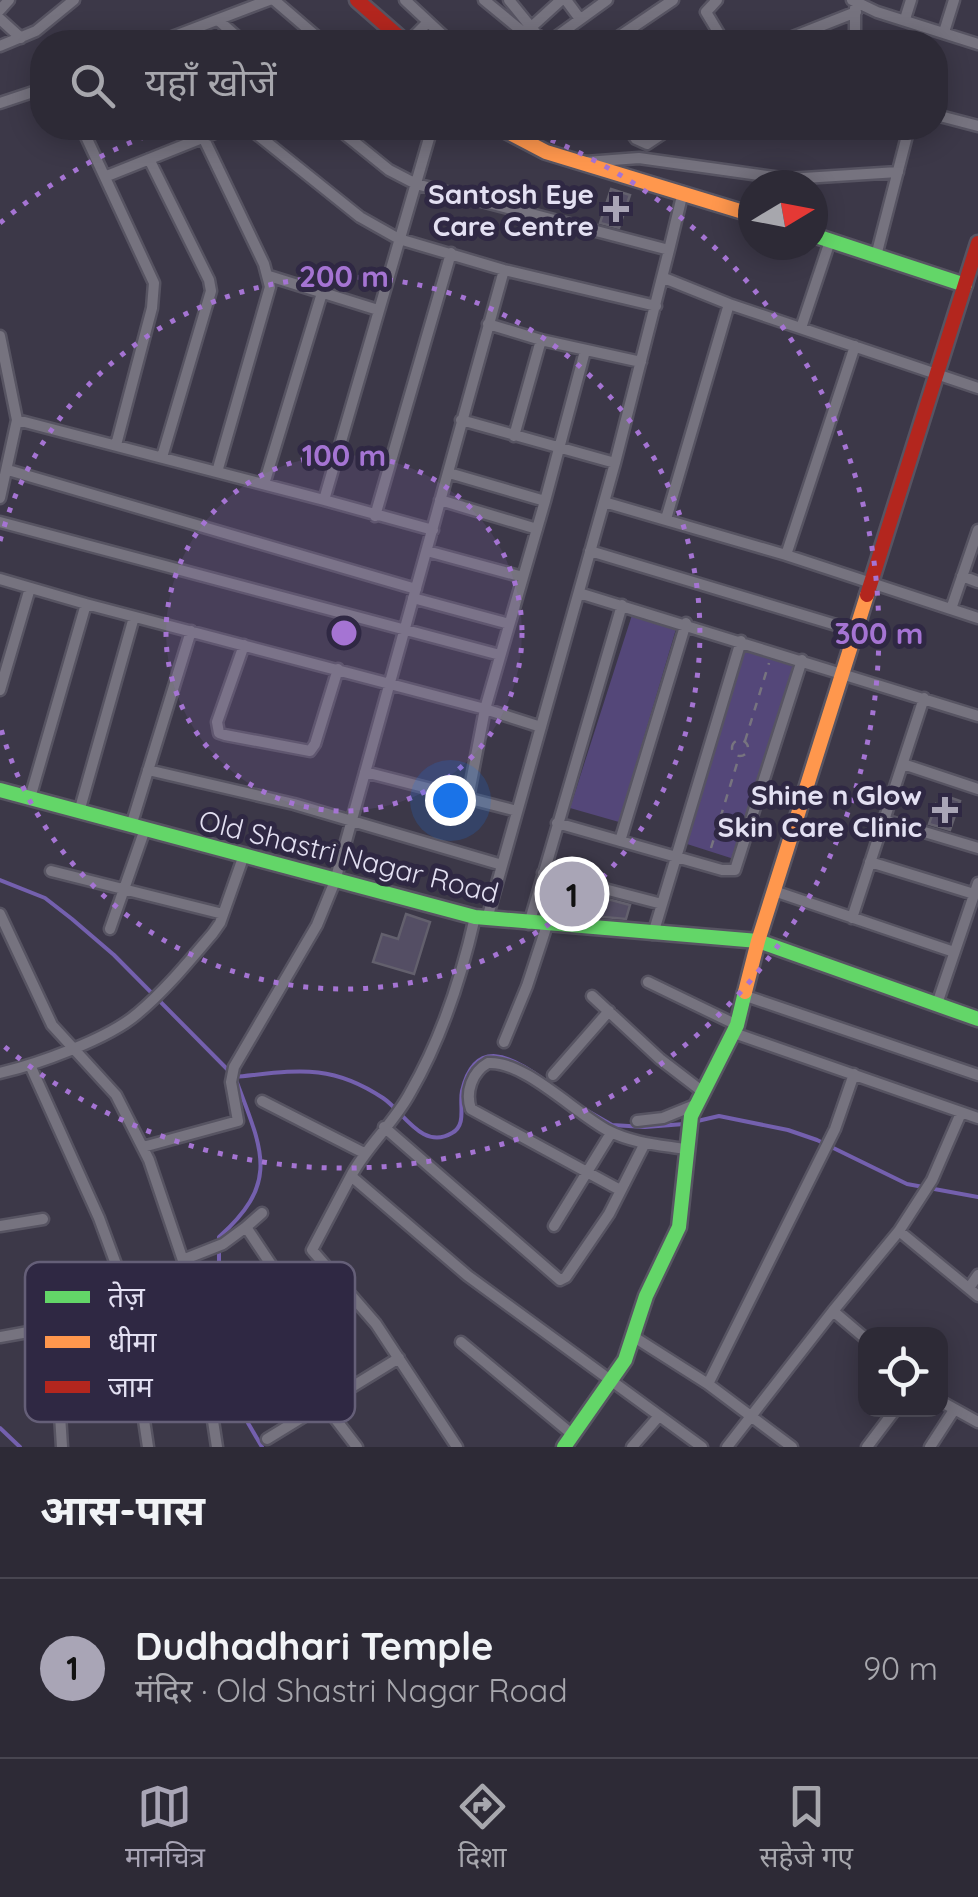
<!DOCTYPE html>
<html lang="hi">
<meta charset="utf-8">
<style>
body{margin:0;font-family:Quicksand,"Noto Sans Devanagari",sans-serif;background:#393642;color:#f1f3f6}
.controls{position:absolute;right:30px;bottom:30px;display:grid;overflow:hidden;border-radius:20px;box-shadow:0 5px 25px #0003}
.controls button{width:90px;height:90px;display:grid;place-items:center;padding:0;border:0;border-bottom:2px solid #484651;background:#2d2a36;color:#f1f3f6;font:50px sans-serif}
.compass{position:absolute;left:738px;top:170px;width:90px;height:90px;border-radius:50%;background:#2d2a36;box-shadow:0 5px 25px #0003;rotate:80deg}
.you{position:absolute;left:450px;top:800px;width:35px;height:35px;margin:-25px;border:8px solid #fff;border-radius:50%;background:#1a73e8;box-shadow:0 0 0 15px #1a73e833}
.badge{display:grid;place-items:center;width:65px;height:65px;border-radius:50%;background:#a9a5b6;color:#111;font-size:32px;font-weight:700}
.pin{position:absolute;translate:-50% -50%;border:5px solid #fff;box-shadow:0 2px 10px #0006}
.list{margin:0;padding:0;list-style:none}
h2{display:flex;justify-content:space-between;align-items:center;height:130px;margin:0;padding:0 40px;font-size:42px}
h2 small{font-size:32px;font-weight:400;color:#a7a7ad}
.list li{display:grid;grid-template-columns:65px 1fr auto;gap:30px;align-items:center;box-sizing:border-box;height:180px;padding:0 40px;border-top:2px solid #484651}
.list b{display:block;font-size:38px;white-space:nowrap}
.list p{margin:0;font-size:32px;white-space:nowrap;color:#a7a7ad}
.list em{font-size:32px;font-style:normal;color:#a7a7ad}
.icon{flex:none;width:55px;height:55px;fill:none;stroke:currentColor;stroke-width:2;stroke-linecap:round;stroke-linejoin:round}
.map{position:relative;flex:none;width:978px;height:1447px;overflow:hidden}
.search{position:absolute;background:#2d2a36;box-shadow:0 5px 25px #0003;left:30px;right:30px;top:30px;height:110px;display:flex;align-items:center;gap:25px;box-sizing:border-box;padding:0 35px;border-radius:40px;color:#a7a7ad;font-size:38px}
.sheet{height:310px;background:#2d2a36}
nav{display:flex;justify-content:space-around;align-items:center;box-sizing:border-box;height:140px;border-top:2px solid #484651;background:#2d2a36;font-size:28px;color:#a7a7ad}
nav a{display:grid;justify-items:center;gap:5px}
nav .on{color:#a9a5b6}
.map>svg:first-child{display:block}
.green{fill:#544779}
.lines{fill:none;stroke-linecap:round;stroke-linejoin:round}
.stream{stroke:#7460ae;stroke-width:4}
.building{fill:#544e64;stroke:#63606d;stroke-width:2.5}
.street-casing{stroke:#575462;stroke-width:15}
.fast-casing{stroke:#575462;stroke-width:19}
.slow-casing{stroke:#575462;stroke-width:19}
.jam-casing{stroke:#575462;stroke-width:19}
.path{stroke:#77747f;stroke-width:2.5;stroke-dasharray:8 8;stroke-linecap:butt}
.street{stroke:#76737f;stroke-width:10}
.fast{stroke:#63d668;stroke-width:14}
.slow{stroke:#ff974d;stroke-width:14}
.jam{stroke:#b3261e;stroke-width:14}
.ring{fill:none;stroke:#a574d3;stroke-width:5;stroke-dasharray:5 10}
.poi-dot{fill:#a9a5b6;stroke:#2f2843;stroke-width:4}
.labels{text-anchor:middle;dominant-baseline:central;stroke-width:10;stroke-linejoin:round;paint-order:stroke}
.poi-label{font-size:28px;font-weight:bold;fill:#e3e0f2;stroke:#2f2843;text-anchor:end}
.street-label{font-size:28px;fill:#e3e0f2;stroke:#2f2843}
.key{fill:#2f2843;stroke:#655f78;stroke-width:2.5}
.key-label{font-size:28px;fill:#e3e0f2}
.centre{fill:#a574d3;stroke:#2f2843;stroke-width:5}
.ring-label{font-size:30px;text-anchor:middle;font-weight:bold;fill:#a574d3;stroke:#2f2843;stroke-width:10;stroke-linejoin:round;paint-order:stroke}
</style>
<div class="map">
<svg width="978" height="1447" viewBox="0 0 978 1447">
<rect width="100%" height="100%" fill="#3c3848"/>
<!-- green -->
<path class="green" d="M632,615L676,629L619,822L570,808Z
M744,649L794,663L737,860L687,844Z"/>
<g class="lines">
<!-- stream -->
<path class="stream" d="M0,880L45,898L72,919L114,955L231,1073
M235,1077C294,1071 329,1062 383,1098C403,1111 422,1151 452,1133C467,1125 459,1105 462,1091C475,1037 511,1056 543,1079
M236,1080C262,1150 281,1182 219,1237V1262L238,1352L253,1389L248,1423L262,1447
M579,1106L612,1125L645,1127L684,1124
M693,1122L719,1116L788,1130L817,1140L907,1184L978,1197
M0,1428L20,1447"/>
</g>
<!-- building -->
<path class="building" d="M611,189L630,195L619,228L600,223Z
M943,795L960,801L950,830L929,824L936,804L940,806Z
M555,885L630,905L626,919L546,912Z
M406,914L430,922L414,974L373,962L382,934L398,939Z"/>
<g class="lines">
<!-- street casing -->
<g class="street-casing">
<path id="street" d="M274,0L323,42
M405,0L450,42
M484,0L523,32
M509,0L543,42
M566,0L580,19
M717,0L706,12L724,42
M852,0L877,12L978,44
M0,10L9,0
M0,19L21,38
M905,19L911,0
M218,20L243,42
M944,32L954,0
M159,42L269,0
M408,42L428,22
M515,42L561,0
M549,42L607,0
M611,42L673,0
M780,42L856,12
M845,42L855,33V8
M0,46L36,31L74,0
M0,103L42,89
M936,115L978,126
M82,128L154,283L152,308L116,445
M249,128L360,217L399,239L504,270L656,306
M337,128L389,170L416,184L669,250L615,463L487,919
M628,128L636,139L647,144L671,128
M203,137L264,264L270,287L217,472
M149,159L209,280L211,291L162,457
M586,162L639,158L788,179L898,172
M107,176L227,128
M669,250L683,192
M876,256L909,128
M269,276L378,310
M664,278L729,304L978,388
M488,324L541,340L641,362
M801,328L830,241
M0,336L17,420L0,498
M17,420L324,500L432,128
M461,420L615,463
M514,436L541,340
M8,470L416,589
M449,473L545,501L585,351
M264,484L322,293
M324,500L433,530
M440,500L537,529
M604,502L786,555L978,618
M375,516L451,253
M666,519L729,304
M0,522L500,655
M427,551L523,577
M590,551L856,631
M786,555L855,346
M962,576L978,582
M0,579L86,604L30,798
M579,593L978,716
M413,598L509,624
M86,604L485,709L468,798
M951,609L978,530
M244,645L217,722L219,733L225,735L310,751L315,744L338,669
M0,690L30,588
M541,727L485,709L545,501
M903,764L978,789
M148,770L294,804L502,865
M365,772L517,811
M79,812L134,617
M884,820L978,848
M557,823L722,870H735L802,660
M131,826L191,631
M620,841L686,623
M870,862L974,894
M51,871L223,914
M543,873L662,904
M774,891L954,952
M0,914L52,1025L116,1095L149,1160L193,1290L217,1447
M852,918L924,698
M529,924L622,605
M110,929L145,829
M653,934L741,641
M648,982L737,1025
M592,996L660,1059L703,1092
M746,996L978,1075
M937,1004L978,883
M734,1033L978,1118
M504,1042L527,986L547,925
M30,1065L99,1218L124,1286L148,1447
M0,1073C38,1064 108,1039 137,1014C165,991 190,960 213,933L220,923L244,855
M553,1075L609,1011
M262,1101L364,1153
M637,1121L663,1118L695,1105
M384,1127L560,1280L566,1277L609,1214L645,1143
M143,1147L238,1121L231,1082L234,1067L317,925L335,881L504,270
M351,1176C367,1146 394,1123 410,1093C442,1038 461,979 475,917
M620,1190L471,1109C465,1092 472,1072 488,1063C524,1060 576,1114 609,1131C632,1143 660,1145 685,1149
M0,1226L43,1219
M554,1226L611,1133
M246,1227L262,1213
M899,1231L932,1180L961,1113
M185,1259L223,1244L246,1227L352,1386
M969,1288L978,1275
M0,1337L45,1329L55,1333L62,1447
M634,1337L708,1384L792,1447
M866,1339L833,1311L899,1231L978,1296
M461,1342L573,1435
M708,1384L835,1129L854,1074
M940,1401L978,1422
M324,1404L357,1447
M267,1439L399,1358
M457,1447L376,1324L312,1250L351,1176L468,1276L702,1447
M632,1447L659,1416
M727,1447L833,1311
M867,1447L895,1410
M930,1447L954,1410"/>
</g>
<!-- fast casing -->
<g class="fast-casing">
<path id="fast" d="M813,235L965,285
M0,790L475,917L758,941L978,1019
M564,1447L625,1360L646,1296L679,1227L691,1116L737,1025L745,992"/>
</g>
<!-- slow casing -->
<g class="slow-casing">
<path id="slow" d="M500,128L546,152L753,215
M745,992L758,941L867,595"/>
</g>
<!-- jam casing -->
<g class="jam-casing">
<path id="jam" d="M357,0L405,42
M867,595L978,243"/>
</g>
<!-- path -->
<path class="path" d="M732 748a8 8 0 1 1 16 0a8 8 0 1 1-16 0Z
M745,741L769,663
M711,848L739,757"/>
<!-- street -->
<use href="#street" class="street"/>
<!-- fast -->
<use href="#fast" class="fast"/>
<!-- slow -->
<use href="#slow" class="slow"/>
<!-- jam -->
<use href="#jam" class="jam"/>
</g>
<!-- distance rings -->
<circle cx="344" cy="633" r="178" fill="#a574d3" fill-opacity=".12"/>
<g class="ring">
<circle cx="344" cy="633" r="178"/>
<path d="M0 541A356 356 0 1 1 0 725"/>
<path d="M0 223A535 535 0 0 1 165 129M523 129A535 535 0 1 1 0 1043"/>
</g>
<!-- markers -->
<g class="poi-dot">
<path d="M611 194h10v10h10v10h-10v10h-10v-10h-10v-10h10z"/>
<path d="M940 795h10v10h10v10h-10v10h-10v-10h-10v-10h10z"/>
</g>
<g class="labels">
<!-- poi labels -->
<g class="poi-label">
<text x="594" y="193">Santosh Eye<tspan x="594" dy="32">Care Centre</tspan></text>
<text x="922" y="794">Shine n Glow<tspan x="922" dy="32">Skin Care Clinic</tspan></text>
</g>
<!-- street labels -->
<g class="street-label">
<text transform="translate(349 856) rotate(14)">Old Shastri Nagar Road</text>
</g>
</g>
<!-- legend -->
<rect x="25" y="1262" width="330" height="160" rx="15" class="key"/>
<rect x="45" y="1291" width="45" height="12" fill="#63d668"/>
<rect x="45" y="1336" width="45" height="12" fill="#ff974d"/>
<rect x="45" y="1381" width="45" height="12" fill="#b3261e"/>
<g class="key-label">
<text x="108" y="1307">तेज़</text>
<text x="108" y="1352">धीमा</text>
<text x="108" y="1397">जाम</text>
</g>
<circle cx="344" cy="633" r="15" class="centre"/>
<g class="ring-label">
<text x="344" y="287">200 m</text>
<text x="344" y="466">100 m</text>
<text x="879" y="644">300 m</text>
</g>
</svg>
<div class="controls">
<button><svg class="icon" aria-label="locate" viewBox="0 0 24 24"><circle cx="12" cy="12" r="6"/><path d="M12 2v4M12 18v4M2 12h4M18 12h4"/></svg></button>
</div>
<svg class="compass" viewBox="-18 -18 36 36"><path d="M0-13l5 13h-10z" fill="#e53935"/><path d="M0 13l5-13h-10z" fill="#a7a7ad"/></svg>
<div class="you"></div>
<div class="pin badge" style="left:572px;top:894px">1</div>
<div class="search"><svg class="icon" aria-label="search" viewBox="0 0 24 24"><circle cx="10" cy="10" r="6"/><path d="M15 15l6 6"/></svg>यहाँ खोजें</div>
</div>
<section class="sheet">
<h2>आस-पास<small></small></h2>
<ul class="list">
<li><span class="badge">1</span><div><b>Dudhadhari Temple</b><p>मंदिर · Old Shastri Nagar Road</p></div><em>90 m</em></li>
</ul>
</section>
<nav>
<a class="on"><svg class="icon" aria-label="map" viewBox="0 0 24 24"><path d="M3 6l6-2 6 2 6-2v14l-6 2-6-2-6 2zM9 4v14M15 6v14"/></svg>मानचित्र</a>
<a><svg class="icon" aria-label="directions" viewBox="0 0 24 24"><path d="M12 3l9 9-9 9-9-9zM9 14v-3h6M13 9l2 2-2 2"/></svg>दिशा</a>
<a><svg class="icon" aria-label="saved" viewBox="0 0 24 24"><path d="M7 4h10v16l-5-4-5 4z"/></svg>सहेजे गए</a>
</nav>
